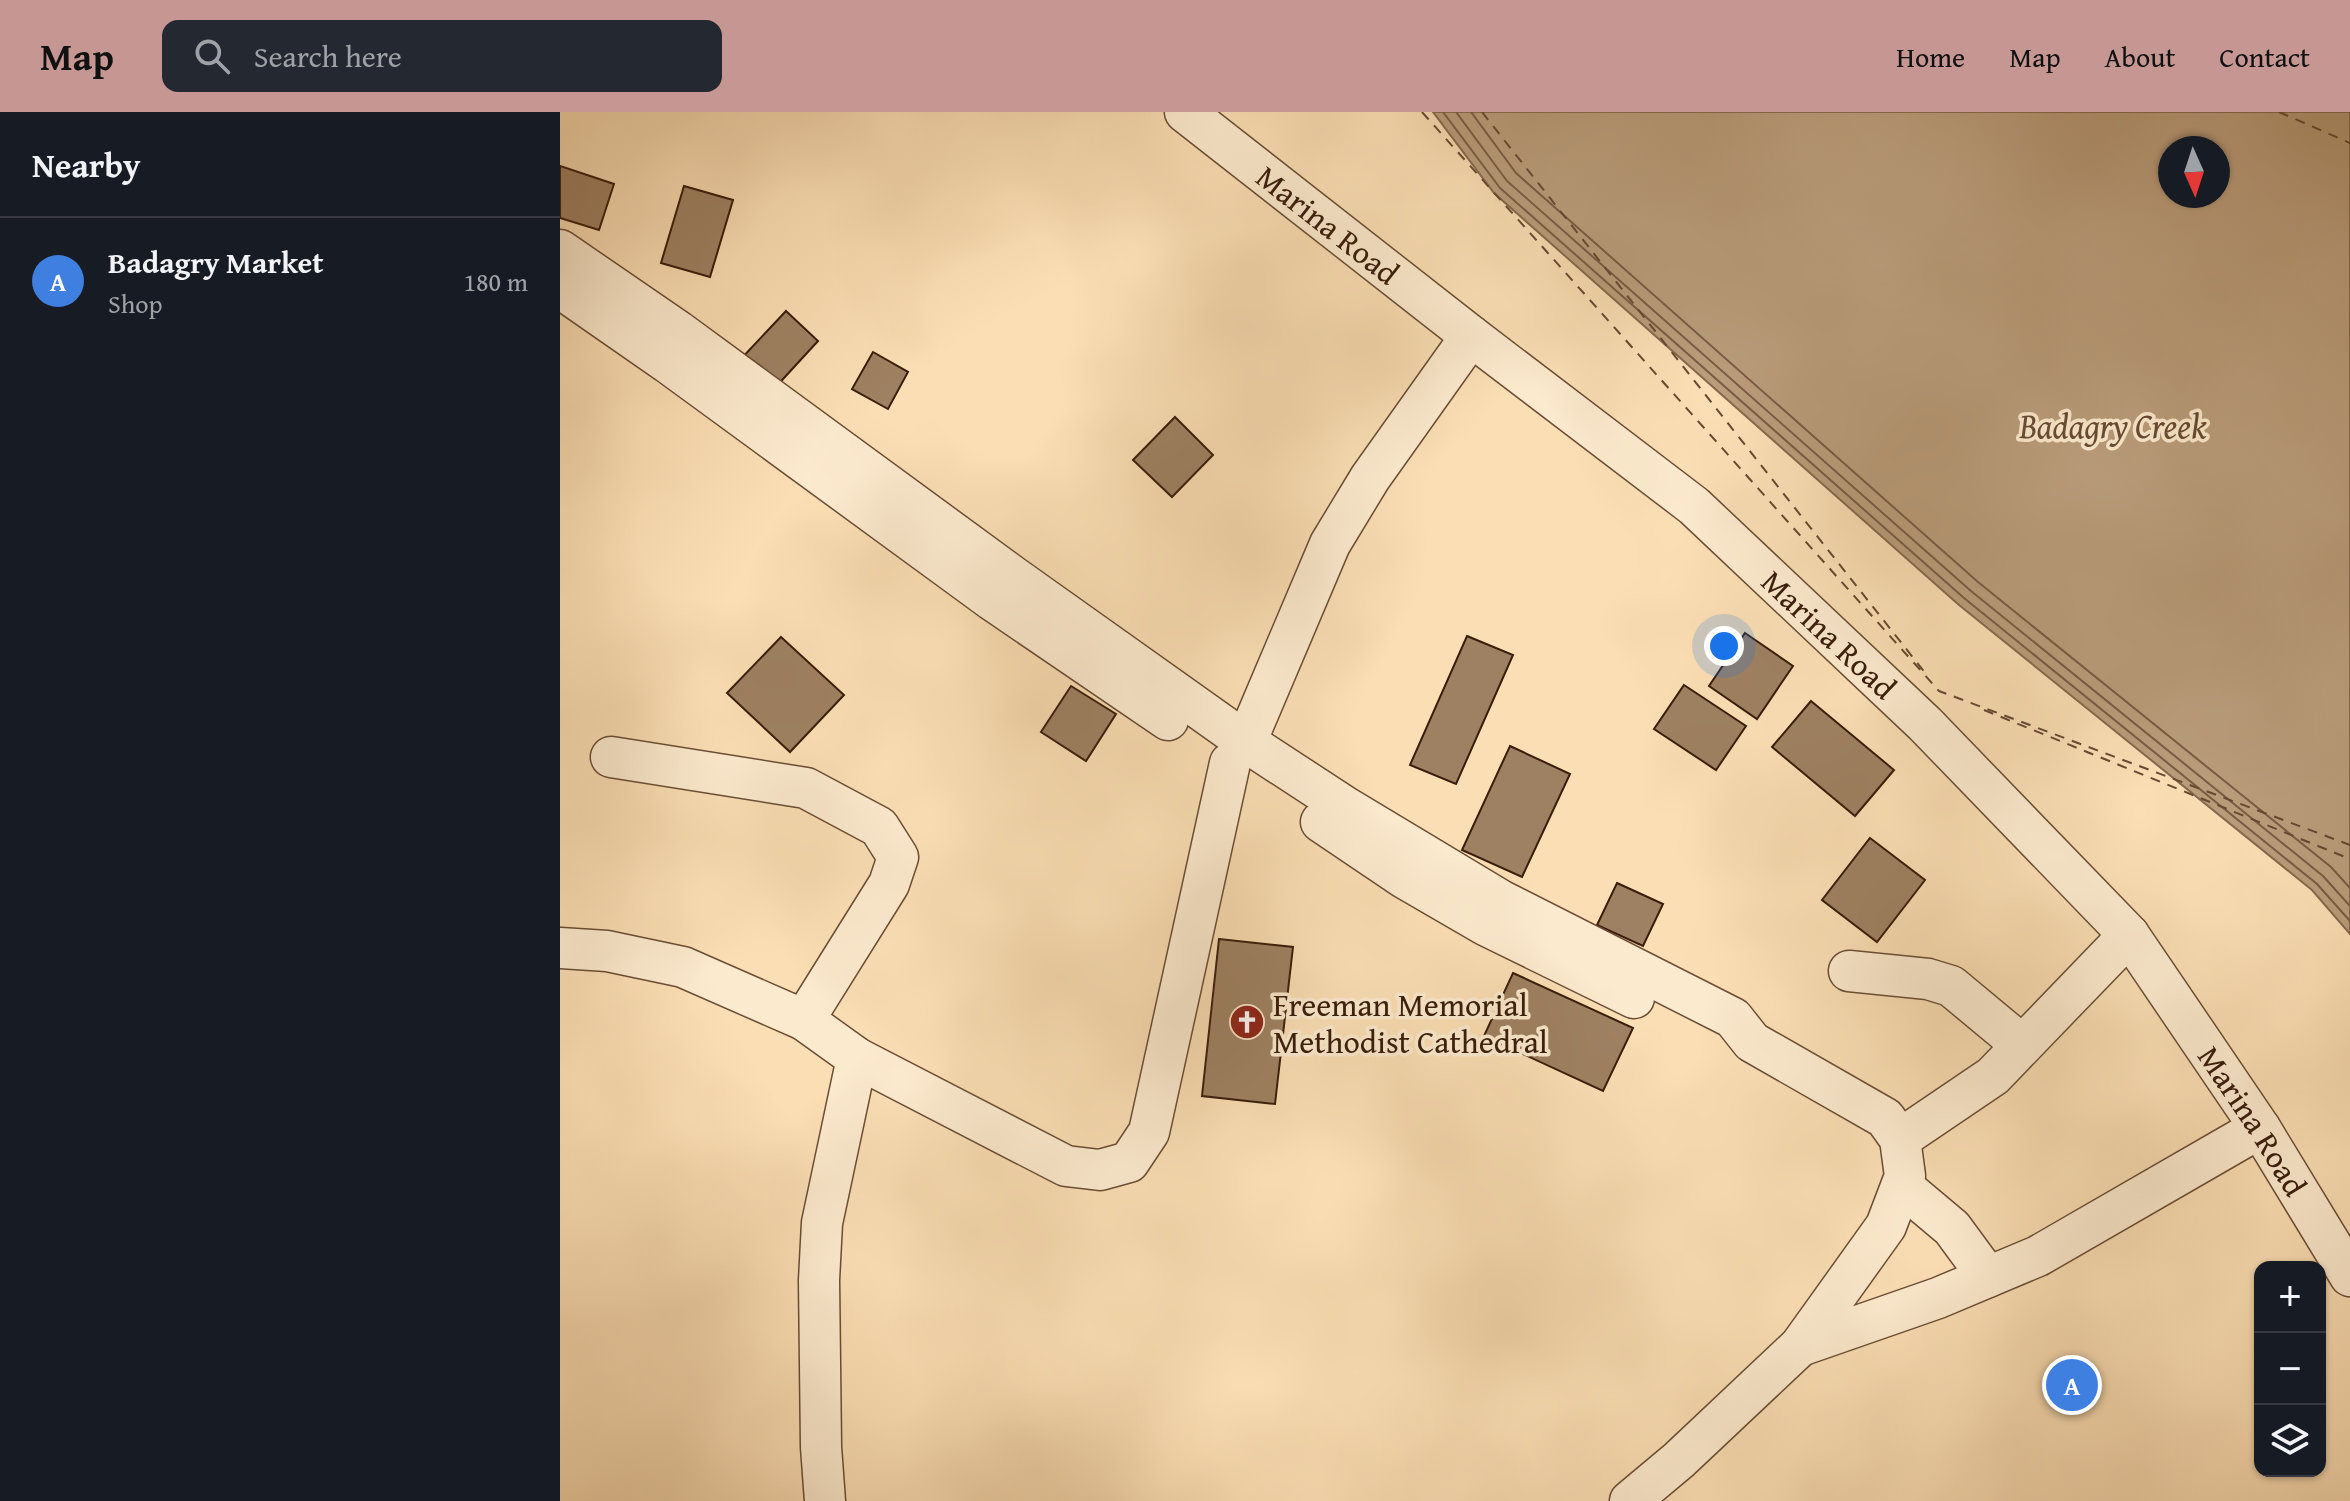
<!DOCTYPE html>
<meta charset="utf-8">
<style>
body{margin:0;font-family:"Gentium Book Plus",serif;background:#242831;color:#f1f3f6}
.controls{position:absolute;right:24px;bottom:24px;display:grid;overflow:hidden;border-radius:16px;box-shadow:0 2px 6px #0004}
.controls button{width:72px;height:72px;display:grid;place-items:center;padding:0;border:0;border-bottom:2px solid #363941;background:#171b24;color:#f1f3f6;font:40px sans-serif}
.compass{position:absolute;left:1598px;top:24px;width:72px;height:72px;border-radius:50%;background:#171b24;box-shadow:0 2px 6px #0004;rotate:177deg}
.you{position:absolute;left:1164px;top:534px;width:28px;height:28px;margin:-20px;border:6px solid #fff;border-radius:50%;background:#1a73e8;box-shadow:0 0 0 12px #1a73e833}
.badge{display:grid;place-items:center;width:52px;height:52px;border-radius:50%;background:#c59692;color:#fff;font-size:26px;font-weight:700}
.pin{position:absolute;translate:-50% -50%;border:4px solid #fff;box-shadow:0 2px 8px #0006}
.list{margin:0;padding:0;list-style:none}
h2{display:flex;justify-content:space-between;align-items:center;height:104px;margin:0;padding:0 32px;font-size:34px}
h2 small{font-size:26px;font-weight:400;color:#9ea1a6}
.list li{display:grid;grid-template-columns:52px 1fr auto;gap:24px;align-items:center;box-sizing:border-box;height:128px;padding:0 32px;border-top:2px solid #363941}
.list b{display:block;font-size:30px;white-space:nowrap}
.list p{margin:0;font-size:26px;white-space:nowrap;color:#9ea1a6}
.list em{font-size:26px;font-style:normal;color:#9ea1a6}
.icon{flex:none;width:44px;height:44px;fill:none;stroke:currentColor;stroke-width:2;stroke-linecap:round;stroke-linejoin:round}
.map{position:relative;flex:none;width:1790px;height:1389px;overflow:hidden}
header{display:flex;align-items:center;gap:48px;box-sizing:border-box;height:112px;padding:0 40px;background:#c59692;color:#111}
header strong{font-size:38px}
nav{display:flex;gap:44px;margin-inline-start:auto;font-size:28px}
.search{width:560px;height:72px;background:#242831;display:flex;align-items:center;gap:20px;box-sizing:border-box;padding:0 28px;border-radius:16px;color:#9ea1a6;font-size:30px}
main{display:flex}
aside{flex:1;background:#171b24}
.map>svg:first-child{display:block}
.water{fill:#b99c7a;stroke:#86694d;stroke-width:2;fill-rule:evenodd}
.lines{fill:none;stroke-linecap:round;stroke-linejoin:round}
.shore{stroke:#795c42;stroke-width:2}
.ferry{stroke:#664931;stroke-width:2;stroke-dasharray:10 8;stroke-linecap:butt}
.building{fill:#9e8162;stroke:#391d0a;stroke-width:2}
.minor-casing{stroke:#6a4d34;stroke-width:43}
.minor{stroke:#fceace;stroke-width:40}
.labels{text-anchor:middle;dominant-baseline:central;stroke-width:7;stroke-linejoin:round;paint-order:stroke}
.street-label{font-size:32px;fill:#391d0a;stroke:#fceace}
.poi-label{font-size:32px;fill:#391d0a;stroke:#fceace;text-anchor:start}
.water-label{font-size:34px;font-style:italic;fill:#664931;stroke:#fceace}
</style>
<header>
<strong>Map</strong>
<div class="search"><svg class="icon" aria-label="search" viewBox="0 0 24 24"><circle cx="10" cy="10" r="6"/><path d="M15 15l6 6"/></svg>Search here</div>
<nav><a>Home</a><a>Map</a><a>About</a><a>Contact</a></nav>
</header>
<main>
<aside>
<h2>Nearby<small></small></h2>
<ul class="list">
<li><span class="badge" style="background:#3f7fe0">A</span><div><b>Badagry Market</b><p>Shop</p></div><em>180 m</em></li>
</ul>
</aside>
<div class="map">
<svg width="1790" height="1389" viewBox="0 0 1790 1389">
<rect width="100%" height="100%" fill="#fbdeb4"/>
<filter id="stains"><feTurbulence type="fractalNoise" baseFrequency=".0025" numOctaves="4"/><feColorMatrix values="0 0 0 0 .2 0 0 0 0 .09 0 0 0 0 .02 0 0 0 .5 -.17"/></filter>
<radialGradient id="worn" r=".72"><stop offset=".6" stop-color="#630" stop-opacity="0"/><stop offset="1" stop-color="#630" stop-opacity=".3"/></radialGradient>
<!-- water -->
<path class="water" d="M873,0H1790V822L1752,778L1399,493L934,81ZM1610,36H1658V84H1610Z"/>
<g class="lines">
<!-- shore -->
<path class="shore" d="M883,0L940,76L1404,486L1757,772L1790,809
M896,0L947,69L1411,479L1763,764L1790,794
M911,0L956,61L1418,470L1771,755L1790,776"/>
<!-- ferry -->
<path class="ferry" d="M862,0L1379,579L1790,733
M922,0L1366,562
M1719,0L1790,31
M1424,598L1790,747"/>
</g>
<!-- building -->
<path class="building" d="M0,54L54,72L39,118L0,106Z
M124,74L173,88L150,165L101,151Z
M226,199L258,229L212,279L179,249Z
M313,240L348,260L328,297L292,277Z
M615,305L653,343L612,385L573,348Z
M1185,521L1233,554L1197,607L1149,574Z
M907,524L953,543L896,672L850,653Z
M221,525L284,583L230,640L167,581Z
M1124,573L1186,614L1156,658L1094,617Z
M511,574L556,602L526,649L481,620Z
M1251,589L1334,658L1295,704L1212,635Z
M950,634L1010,662L962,765L902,738Z
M1310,726L1365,768L1317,830L1262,788Z
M1057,771L1103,792L1083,834L1037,813Z
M659,827L733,835L715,992L642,984Z
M953,861L1073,916L1043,979L924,924Z"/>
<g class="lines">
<!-- minor casing -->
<g class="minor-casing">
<g id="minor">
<path id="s1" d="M625,0L911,224L1134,394L1365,612L1569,823L1700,1016L1790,1164"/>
<path d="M0,138L118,219L451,463L686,630L787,696L940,788L1173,906L1192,930L1325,1006L1340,1027L1345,1064L1326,1114L1240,1234L1119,1348L1070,1389"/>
<path d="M0,176L108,251L432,488L608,608"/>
<path d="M686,630L770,432L810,366L911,224"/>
<path d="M51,645L246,676L319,715L338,745L329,772L244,908"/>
<path d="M761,710L844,766L925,813L1074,886"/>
<path d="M0,836L47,839L123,855L244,908L297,946L506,1054L540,1058L569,1050L589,1020L670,651"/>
<path d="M1289,859L1368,867L1391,874L1462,933"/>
<path d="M1340,1027L1433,964L1569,823"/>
<path d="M1342,1074L1392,1116L1428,1165"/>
<path d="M1240,1234L1378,1186L1478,1144L1700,1016"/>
<path d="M265,1389L261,1335L259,1168L262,1111L297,946"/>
</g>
</g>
<!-- minor -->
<use href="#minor" class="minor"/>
</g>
<!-- icons -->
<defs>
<g id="church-disc" transform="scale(1.8)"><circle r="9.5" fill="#8f2418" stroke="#fceace"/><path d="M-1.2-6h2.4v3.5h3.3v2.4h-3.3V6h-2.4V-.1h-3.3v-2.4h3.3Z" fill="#fff"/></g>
</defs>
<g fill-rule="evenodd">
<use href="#church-disc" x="687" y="910"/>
</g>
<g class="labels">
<!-- street labels -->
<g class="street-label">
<text stroke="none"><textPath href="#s1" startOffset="182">Marina Road</textPath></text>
<text stroke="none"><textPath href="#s1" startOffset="830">Marina Road</textPath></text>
<text stroke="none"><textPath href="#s1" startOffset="1478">Marina Road</textPath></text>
</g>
<!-- poi labels -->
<g class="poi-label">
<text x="713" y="892">Freeman Memorial<tspan x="713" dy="37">Methodist Cathedral</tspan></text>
</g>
<!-- water labels -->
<g class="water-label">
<text x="1553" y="313">Badagry Creek</text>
</g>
</g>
<rect width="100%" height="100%" filter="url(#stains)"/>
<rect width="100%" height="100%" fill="url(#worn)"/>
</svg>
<div class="controls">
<button>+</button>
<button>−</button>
<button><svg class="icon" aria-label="layers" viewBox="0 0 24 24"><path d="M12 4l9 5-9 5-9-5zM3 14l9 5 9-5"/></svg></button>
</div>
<svg class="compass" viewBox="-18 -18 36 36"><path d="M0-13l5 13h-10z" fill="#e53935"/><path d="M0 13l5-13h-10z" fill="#9ea1a6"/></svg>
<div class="you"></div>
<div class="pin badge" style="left:1512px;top:1273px;background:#3f7fe0">A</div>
</div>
</main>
